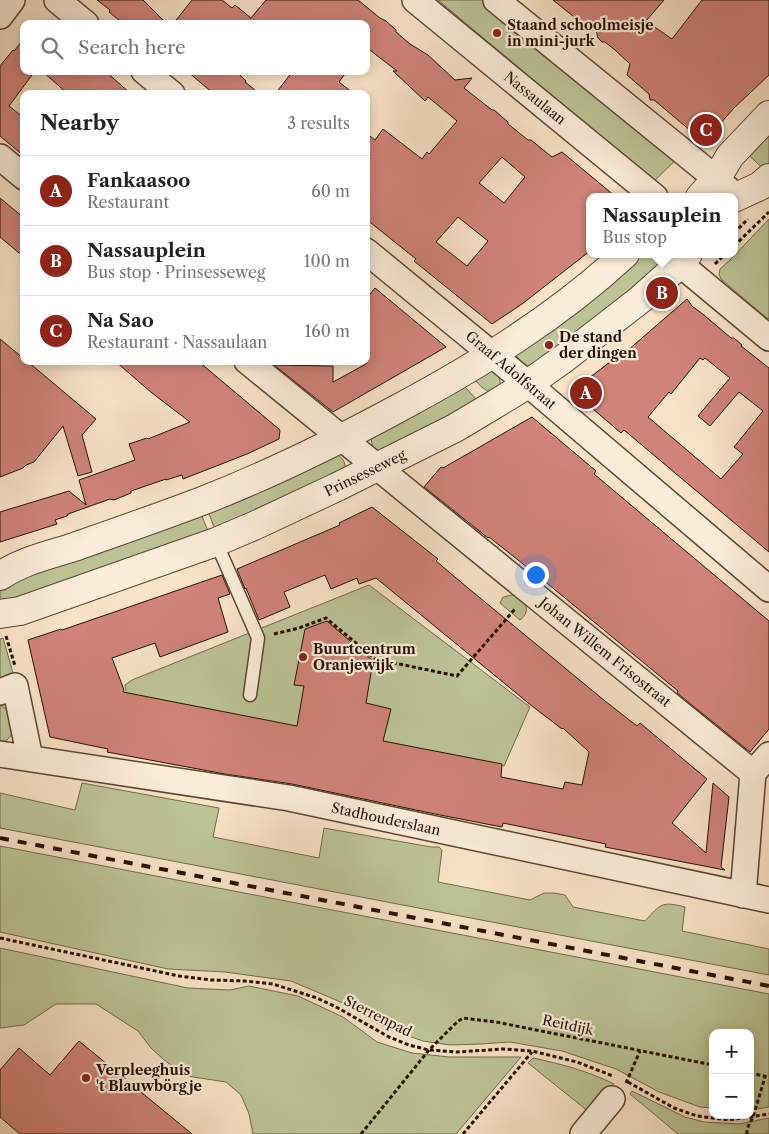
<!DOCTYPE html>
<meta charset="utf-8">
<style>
body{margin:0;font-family:"Libre Caslon Text",serif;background:#f6f6f6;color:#222}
.controls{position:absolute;right:15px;bottom:15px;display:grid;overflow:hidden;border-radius:10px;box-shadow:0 2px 12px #0003}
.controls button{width:45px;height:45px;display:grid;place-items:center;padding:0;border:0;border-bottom:1px solid #e0e0e0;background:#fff;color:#222;font:25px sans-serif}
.you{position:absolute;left:535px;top:574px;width:18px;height:18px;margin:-12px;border:4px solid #fff;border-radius:50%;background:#1a73e8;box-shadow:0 0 0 8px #1a73e833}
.badge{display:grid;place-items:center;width:32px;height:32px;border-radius:50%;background:#8f2418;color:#fff;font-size:16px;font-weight:700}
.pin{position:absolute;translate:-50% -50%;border:2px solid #fff;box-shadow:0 1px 5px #0006}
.popup{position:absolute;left:586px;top:193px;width:152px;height:65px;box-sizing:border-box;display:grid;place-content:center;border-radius:10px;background:#fff;filter:drop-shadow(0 1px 4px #0005);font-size:16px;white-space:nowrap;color:#767676}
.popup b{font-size:19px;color:#222}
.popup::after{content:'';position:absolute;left:50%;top:100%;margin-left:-10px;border:10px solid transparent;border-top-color:#fff}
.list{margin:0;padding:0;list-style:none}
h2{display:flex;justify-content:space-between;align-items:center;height:65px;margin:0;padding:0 20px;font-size:21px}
h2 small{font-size:16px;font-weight:400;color:#767676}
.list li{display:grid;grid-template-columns:32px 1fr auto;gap:15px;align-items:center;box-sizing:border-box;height:70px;padding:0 20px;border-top:1px solid #e0e0e0}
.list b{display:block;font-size:19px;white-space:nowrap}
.list p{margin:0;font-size:16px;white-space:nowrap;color:#767676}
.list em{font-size:16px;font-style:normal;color:#767676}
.icon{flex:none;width:28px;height:28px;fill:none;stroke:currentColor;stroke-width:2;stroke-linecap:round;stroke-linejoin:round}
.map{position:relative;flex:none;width:769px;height:1134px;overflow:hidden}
.search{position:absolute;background:#fff;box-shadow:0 2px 12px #0003;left:20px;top:20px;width:350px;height:55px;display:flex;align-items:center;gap:12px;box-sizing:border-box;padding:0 18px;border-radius:10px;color:#767676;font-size:19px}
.panel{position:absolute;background:#fff;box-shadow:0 2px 12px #0003;left:20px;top:90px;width:350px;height:275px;border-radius:10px}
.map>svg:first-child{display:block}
.green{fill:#bcc496;stroke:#726a4b}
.building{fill:#d08377;stroke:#291000;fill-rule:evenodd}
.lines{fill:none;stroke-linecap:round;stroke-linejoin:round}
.service-casing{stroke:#5d4532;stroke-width:15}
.minor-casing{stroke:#5d4532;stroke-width:28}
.tertiary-casing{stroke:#5d4532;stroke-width:30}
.path{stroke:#291000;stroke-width:3;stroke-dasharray:4 2.5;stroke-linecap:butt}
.service{stroke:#fbedda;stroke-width:12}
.minor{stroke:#fbedda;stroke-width:25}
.tertiary{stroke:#fbedda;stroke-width:28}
.rail{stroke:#291000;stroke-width:4;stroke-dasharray:9 9;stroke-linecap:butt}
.poi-dot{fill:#8f2418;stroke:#fbedda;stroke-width:2}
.labels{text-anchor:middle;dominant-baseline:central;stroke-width:4.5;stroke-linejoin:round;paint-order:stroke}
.poi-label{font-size:14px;font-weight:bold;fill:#291000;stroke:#fbedda;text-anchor:start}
.street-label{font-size:14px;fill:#291000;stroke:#fbedda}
</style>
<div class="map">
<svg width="769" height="1134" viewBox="0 0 769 1134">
<rect width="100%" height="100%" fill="#f9e3c6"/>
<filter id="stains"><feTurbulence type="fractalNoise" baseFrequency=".004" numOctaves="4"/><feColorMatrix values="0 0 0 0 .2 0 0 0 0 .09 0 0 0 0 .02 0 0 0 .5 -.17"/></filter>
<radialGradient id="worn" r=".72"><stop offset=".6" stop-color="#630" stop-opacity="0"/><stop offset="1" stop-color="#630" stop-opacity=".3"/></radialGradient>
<!-- green -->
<path class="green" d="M438,0H484L678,158L653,182L586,124Z
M769,122V169L766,171L743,150Z
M769,219V318L768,319L722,280L719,275L720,269L730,260Z
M635,254H660L669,265L529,371C522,365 517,362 516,352Z
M478,369C493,370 502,372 500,390L492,393C484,390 478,385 474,377Z
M461,379L465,387L477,400L413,444L377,452C372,446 371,442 371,435Z
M334,453C343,457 346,462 345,472L217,535L206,506Z
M199,509L210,536L0,604V582Z
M369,585L530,707L504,766L131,696L126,692L125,685L132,680Z
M512,595C524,599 533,610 520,620L500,603L503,597Z
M3,638L13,673L0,679V639Z
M0,705C17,713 19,737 0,744Z
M82,783L219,808L213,837L319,858L324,828L431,847H439L442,850L438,882L530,900L544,893H554L565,895L573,907L645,921C661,904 661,901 685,907L682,931L769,949V975L0,828V793L75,810Z
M0,846L769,994V1107L750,1110V1033H713V1108L700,1107L659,1092L616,1069L562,1051L510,1042L481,1044L450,1045L423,1041L388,1029L361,1014L343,1003L291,981L225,972L168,969L0,932Z
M0,948L188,988L230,990L249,986L298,996L343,1017L377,1042L412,1053L449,1057H521L456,1134H253L249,1114L241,1095L226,1082L187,1076L164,1060L151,1048L138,1031L96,1004H56L24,1025L0,1028Z
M533,1058C561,1064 588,1071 614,1084L589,1112L528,1063Z
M632,1091L685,1117L704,1122L739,1124L769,1118V1134H678L630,1094Z"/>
<!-- building -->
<path class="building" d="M97,0H143L167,24H124L109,12L110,10Z
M192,0H222L232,8L235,5L251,18L266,0H358L380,18L386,21L396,30V32L410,44L428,55L455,80L472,78L464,88L492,110H494L508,122V124L528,140H531L552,157L562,152L616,197H590V251L522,304L492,324L414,261L416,259L366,219V133L375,140L383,129L422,159L427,152L429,154L457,121L428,97L425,101L393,71H397L366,47V24H173ZM502,157L525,177L504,203L479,183ZM458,217L488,241L467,266L436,242Z
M553,0H664L646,21L672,39L702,0H769V75L734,108L704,142L654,100H650L649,94L627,75L630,64L615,50L605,42H602L598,38L596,30H585L584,25Z
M24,39V71H35L9,106L24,118V156L0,136V66L13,50L14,51Z
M42,71H105L131,94H68Z
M187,71H236L246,81L245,82L260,94H214Z
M293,71H347L339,82L354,94H275Z
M0,198L24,218V257L0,237Z
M375,288L446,347L333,412L274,365L333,366V382L366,364V299Z
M687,299L692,306L704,315L731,338H734L742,345L741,346L769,368V552L624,430L621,433L572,391L610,362L612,364ZM700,358L703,360L705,358L730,378L698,416L710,426L739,392L763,411L734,447L743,454L721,479L648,417L669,392L671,394Z
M0,339L24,359V361H27L96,419L82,435L92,472L78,476L63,426L34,462L26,465L23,468L0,477Z
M115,361H198L280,430L279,439L247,454L183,479L182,475L166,480V479L131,491V493L114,500L110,499L68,514L67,516L55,520L57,524L0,542V512L69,491L86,505L79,480L135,460L129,444L147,438L148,439L190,422L152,393Z
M532,417L596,471L594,474L769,621V729L750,752L677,693L678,691L537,575L489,537L488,538L424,487L441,467L443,468Z
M372,507L438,559L436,561L468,588L605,701L637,726L640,723L707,779L672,823L706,853L713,783L729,797L721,867L725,870L605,847L606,844L503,823L502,827L435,814L292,784L225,774L107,752L108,749L50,737L28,640L61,629L62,630L222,575L230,594L218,598L228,632L160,657L155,643L112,658L124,690L123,692L297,726L304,686L294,685L305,629L327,621L373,661L366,703L391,709L383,741L502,764L501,777L563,789L565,782L582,785L589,752L563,728L562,729L532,706L376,578L359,584L357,578L331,589L325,575L284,592L290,607L259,620L246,588L245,589L237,569L340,525L339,523Z
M79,1041L192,1134H20L0,1117V1070L19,1048L50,1075Z"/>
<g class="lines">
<!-- service casing -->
<g class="service-casing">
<path id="service" d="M216,542L258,638L250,695"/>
</g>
<!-- minor casing -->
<g class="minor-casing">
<path id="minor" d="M57,0L86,24
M415,0L655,197
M496,0L703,168L731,192
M0,16L12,0
M144,71L172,94
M0,157L24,177
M366,251L528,384L769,589
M680,264L769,338
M247,361L753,773
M0,692L15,686L30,758
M0,754L289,798L769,900
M743,895L753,773L769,755
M583,1134L612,1099"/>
</g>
<!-- tertiary casing -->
<g class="tertiary-casing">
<path id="tertiary" d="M700,197L710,186L721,171L730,156L769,115
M734,198L760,186L769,178
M0,576C22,561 49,555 74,547C117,532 160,517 202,501C269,475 334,443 397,409C479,365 557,317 625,254
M0,614L20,611L216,542L256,525L337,487L455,428L492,406L528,384L566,357L641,299L682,262L688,254"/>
</g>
<!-- path -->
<path class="path" d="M734,233L748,219
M734,246L769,212
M715,264L725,254
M274,634L299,628L326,618L375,659L457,676L515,609
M6,636L15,666
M0,938L179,976L211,980L245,981L273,984L317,998L338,1008L389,1037L409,1045L429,1050L457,1052L503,1049L532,1051L577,1062L613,1076
M750,1073L769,1077
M628,1082L674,1108L697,1116L729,1120L769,1114
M626,1083L640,1051
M361,1134L429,1050L457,1022L463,1018L496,1022L713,1065
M463,1134L532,1052
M747,1134V1129L753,1117L765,1077"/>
<!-- service -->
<use href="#service" class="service"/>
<!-- minor -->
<use href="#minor" class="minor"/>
<!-- tertiary -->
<use href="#tertiary" class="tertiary"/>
<!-- rail -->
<path class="rail" d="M0,838L769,986"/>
</g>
<!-- markers -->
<g class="poi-dot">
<circle cx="497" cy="33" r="5"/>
<circle cx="549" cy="345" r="5"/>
<circle cx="303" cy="657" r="5"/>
<circle cx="86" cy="1078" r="5"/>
</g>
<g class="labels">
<!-- poi labels -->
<g class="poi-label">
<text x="507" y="25">Staand schoolmeisje<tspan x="507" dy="16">in mini-jurk</tspan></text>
<text x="559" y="337">De stand<tspan x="559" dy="16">der dingen</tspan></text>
<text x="313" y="649">Buurtcentrum<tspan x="313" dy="16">Oranjewijk</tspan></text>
<text x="96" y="1070">Verpleeghuis<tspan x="96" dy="16">'t Blauwbörgje</tspan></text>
</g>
<!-- street labels -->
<g class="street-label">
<text transform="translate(535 98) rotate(39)">Nassaulaan</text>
<text transform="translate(511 370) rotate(40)">Graaf Adolfstraat</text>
<text transform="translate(365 473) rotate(-26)">Prinsesseweg</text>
<text transform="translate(605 652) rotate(39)">Johan Willem Frisostraat</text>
<text transform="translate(386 819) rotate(12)">Stadhouderslaan</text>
<text transform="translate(378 1016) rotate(27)">Sterrenpad</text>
<text transform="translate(568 1025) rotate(12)">Reitdijk</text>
</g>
</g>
<rect width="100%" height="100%" filter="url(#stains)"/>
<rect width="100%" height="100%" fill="url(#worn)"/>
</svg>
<div class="controls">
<button>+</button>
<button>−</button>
</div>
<div class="you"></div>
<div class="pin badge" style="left:586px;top:393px">A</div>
<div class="pin badge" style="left:662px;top:293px">B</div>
<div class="popup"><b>Nassauplein</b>Bus stop</div>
<div class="pin badge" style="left:706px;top:130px">C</div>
<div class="search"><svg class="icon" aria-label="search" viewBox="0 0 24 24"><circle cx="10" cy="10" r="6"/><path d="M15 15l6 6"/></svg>Search here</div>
<section class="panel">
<h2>Nearby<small>3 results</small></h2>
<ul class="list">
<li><span class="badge">A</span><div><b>Fankaasoo</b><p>Restaurant</p></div><em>60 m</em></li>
<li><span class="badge">B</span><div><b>Nassauplein</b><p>Bus stop · Prinsesseweg</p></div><em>100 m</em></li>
<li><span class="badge">C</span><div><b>Na Sao</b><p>Restaurant · Nassaulaan</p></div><em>160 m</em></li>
</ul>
</section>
</div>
